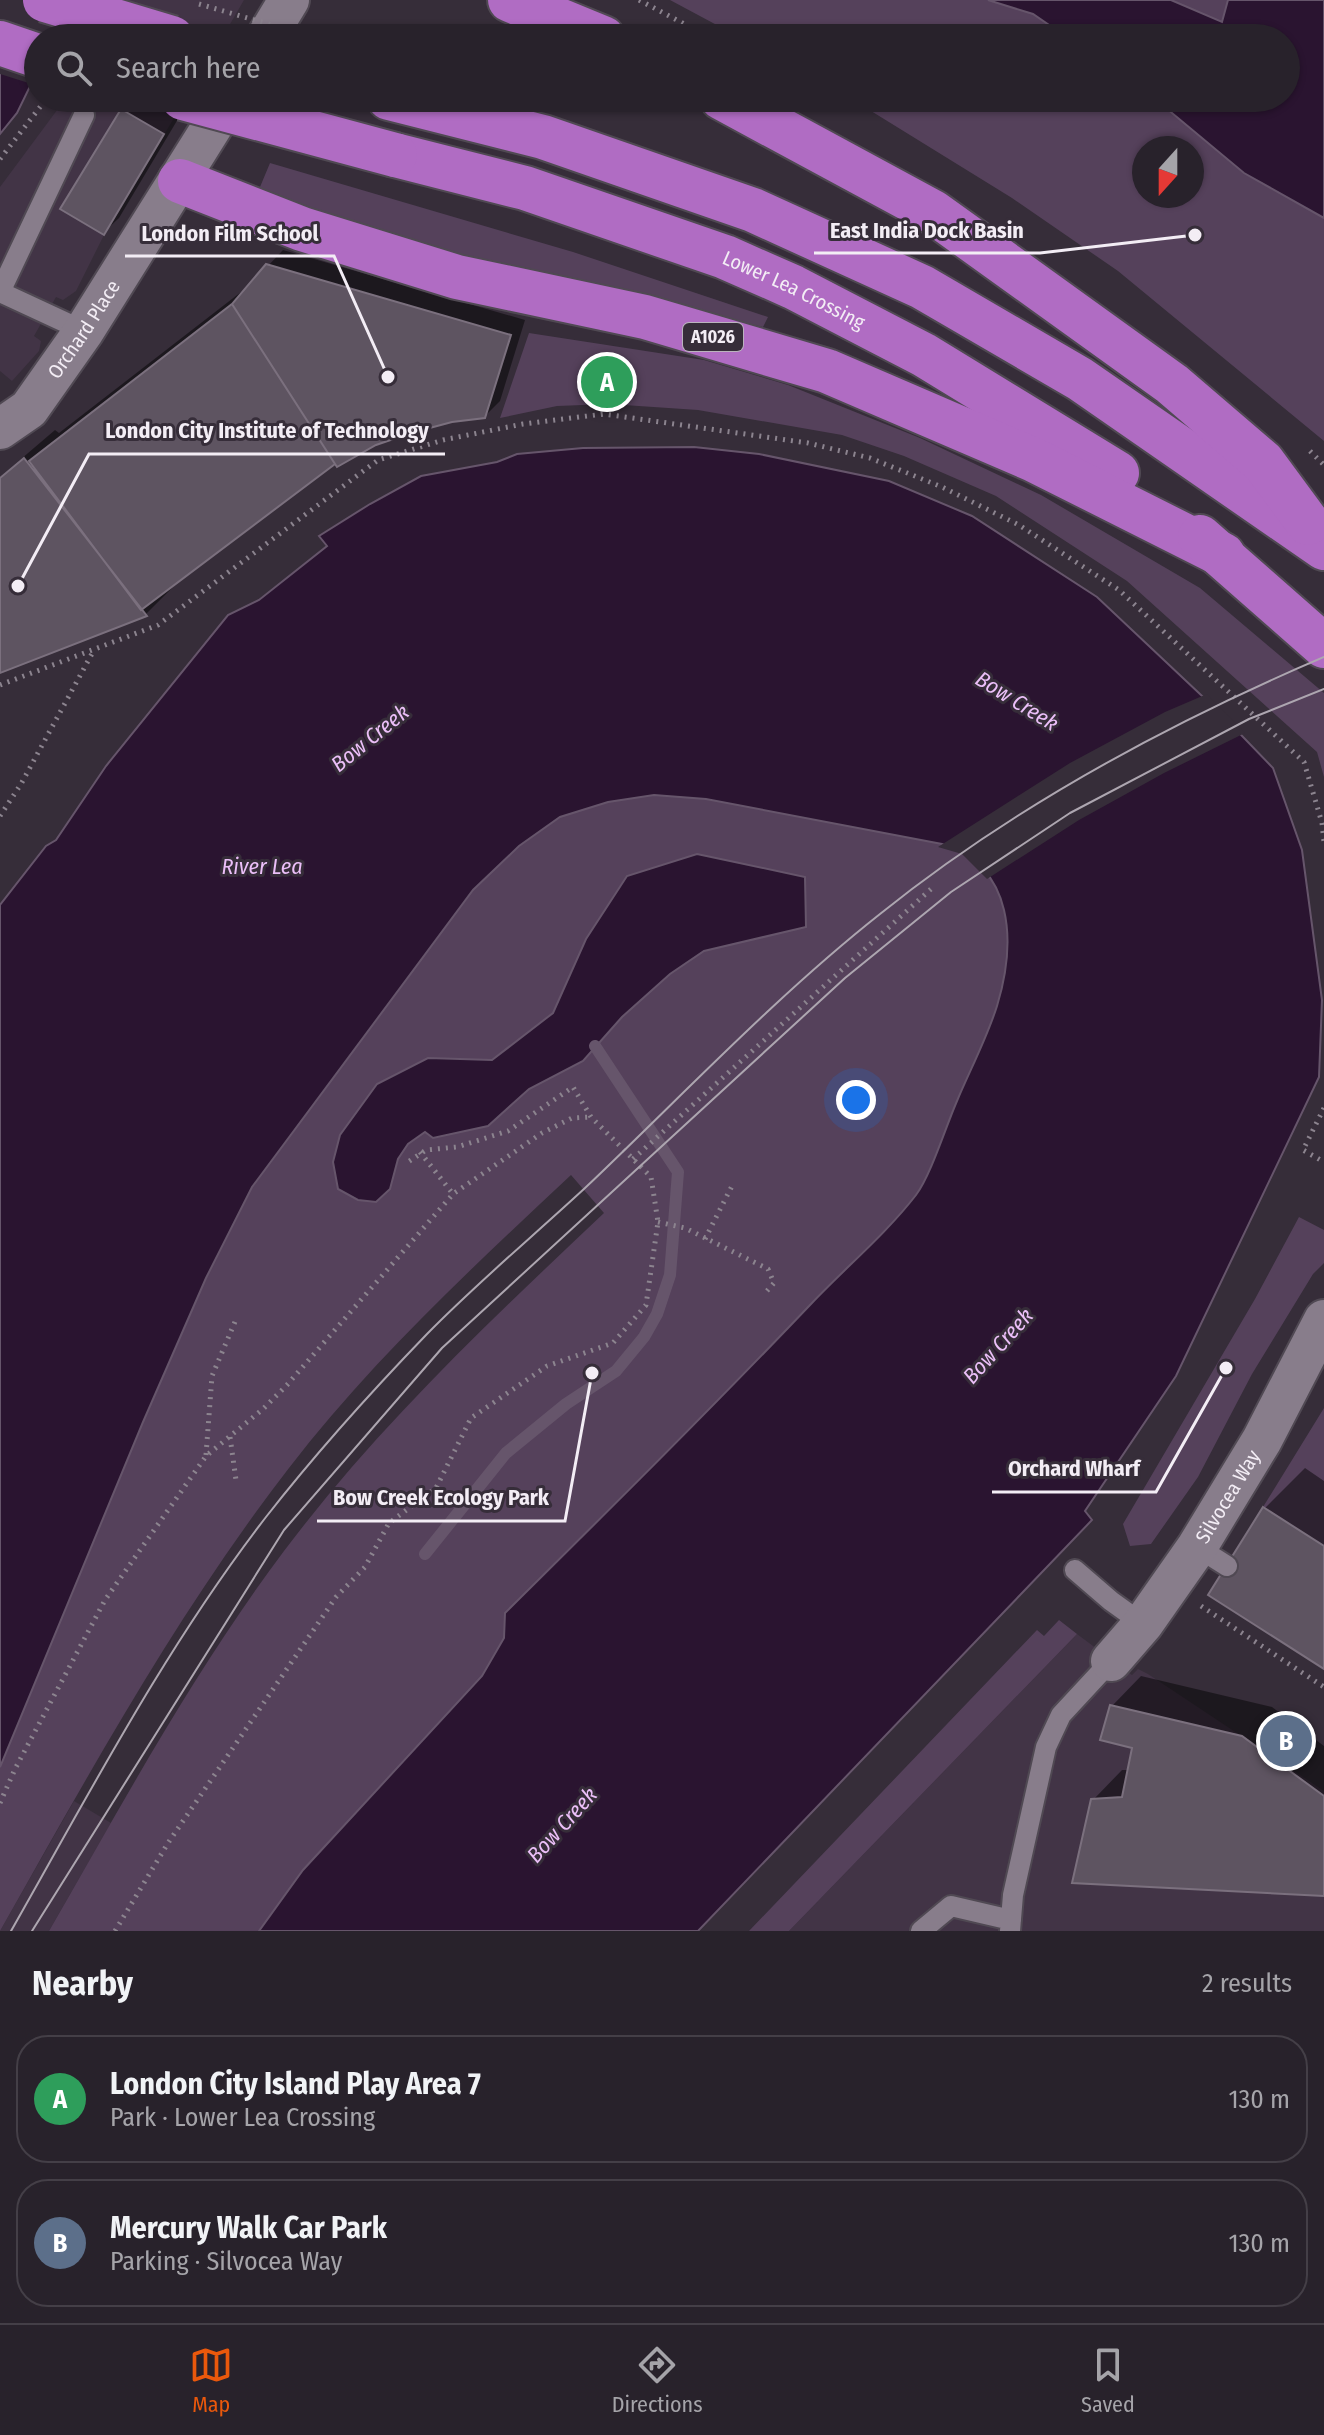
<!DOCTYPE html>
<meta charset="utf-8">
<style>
body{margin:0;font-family:"Fira Sans Condensed",sans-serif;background:#302a33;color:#f1f3f6}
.compass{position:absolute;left:1132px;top:136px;width:72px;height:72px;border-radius:50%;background:#28222b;box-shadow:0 2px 6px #0004;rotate:201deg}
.you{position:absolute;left:856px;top:1100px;width:28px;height:28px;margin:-20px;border:6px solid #fff;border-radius:50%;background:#1a73e8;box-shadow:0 0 0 12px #1a73e833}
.badge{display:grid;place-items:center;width:52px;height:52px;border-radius:50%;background:#ea580c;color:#fff;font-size:26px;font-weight:700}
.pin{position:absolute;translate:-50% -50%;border:4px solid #fff;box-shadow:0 2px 8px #0006}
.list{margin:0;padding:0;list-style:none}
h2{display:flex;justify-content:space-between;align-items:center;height:104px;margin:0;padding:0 32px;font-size:34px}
h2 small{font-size:26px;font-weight:400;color:#a5a4a9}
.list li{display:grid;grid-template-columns:52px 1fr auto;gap:24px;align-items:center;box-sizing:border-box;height:128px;margin:0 16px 16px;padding:0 16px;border:2px solid #443f47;border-radius:32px}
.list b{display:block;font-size:30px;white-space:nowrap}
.list p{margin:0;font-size:26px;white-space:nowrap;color:#a5a4a9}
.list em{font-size:26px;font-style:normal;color:#a5a4a9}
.icon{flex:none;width:44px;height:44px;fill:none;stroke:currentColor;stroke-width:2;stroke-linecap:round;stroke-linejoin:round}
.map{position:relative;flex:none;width:1324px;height:1931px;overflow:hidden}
.search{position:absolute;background:#28222b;box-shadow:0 2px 6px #0004;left:24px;right:24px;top:24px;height:88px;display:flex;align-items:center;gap:20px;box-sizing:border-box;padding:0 28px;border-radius:44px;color:#a5a4a9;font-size:30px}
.sheet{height:392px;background:#28222b}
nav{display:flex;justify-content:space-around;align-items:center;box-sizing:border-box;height:112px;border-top:2px solid #443f47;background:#28222b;font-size:22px;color:#a5a4a9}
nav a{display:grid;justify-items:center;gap:4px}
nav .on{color:#ea580c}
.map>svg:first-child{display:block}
.built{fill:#423446}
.green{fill:#55415b;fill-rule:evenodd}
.water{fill:#2a1430;stroke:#66556b;stroke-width:2}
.pier{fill:#362d39}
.shadow{fill:#0007}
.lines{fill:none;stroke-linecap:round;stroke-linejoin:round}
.stream{stroke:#66556b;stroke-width:12}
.building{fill:#5e5461;stroke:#7b707e;stroke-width:2}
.lane-casing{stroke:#504953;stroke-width:24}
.street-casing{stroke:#504953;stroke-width:44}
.highway-casing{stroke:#504953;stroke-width:48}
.path{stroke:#8c848f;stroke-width:5;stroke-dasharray:2 6;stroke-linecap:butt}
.lane{stroke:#887d8b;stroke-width:20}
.street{stroke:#887d8b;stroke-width:40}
.highway{stroke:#b06cc3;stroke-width:44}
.tram{stroke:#ada6b0;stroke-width:2}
.highway-bridge-casing{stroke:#504953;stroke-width:48;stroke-linecap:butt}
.path-bridge{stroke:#8c848f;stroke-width:5;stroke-dasharray:2 6;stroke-linecap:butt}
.highway-bridge{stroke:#b06cc3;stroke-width:44}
.labels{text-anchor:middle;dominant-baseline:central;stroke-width:6;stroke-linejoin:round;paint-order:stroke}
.shield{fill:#362d39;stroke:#bab3bd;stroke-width:2}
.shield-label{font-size:18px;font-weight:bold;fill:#f3edf5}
.street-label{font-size:20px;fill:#f3edf5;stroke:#362d39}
.water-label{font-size:22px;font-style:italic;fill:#ebbff8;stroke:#362d39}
.leader{fill:none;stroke:#f3edf5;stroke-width:3}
.callout-dot{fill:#f3edf5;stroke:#362d39;stroke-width:3}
.callout-label{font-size:22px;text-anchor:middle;font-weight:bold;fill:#f3edf5;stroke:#362d39;stroke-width:6;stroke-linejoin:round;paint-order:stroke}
</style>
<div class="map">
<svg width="1324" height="1931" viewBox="0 0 1324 1931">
<rect width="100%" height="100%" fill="#362d39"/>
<!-- built -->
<path class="built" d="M104,0H244L222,38H93Z
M66,98H186L104,235L76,291L63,300L56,297L34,336L41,341L39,351L12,381L0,371V187Z
M1077,1634L1132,1675L1138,1669L1148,1674L1324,1791V1931H789Z
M74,1801L111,1823L49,1931H0Z"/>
<!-- green -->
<path class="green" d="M670,0H1324V441L1118,271L1012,198L850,98H1286V38H741ZM1144,148H1192V196H1144Z
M270,163L573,252L768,317L763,327L456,257L268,199L260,187Z
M529,333L704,360L788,385L920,438L1041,495L1200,588L1324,693V777L1317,752L1127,581L996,496L904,456L842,435L698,410L609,404L557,406L500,418Z
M974,732L1054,1088L327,1931H49C122,1804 196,1668 284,1551C379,1425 490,1321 604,1213L571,1175C472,1268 372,1360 289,1468C177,1613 90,1772 0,1931V1535L560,737Z
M1299,1217L1324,1230V1263L1313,1274L1252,1374L1198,1477L1151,1544L1130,1546L1123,1524L1255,1299Z
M1324,1408V1546L1263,1507Z
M1059,1620L1077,1634L789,1931H749L1037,1630L1044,1636Z"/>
<!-- water -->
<path class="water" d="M0,0L38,38V70L17,113L0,134Z
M988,0H1171L1222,22L1228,0H1324V218L1244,173L1154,98H1286V38H1068L1033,14Z
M694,447L759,454L889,481L972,516L1097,597L1218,711L1273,768L1302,850L1322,1000L1319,1077L1176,1376L1085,1511L1092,1520L698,1931H259L303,1870L482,1676L504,1638L505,1613C608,1511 711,1409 811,1304C846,1267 885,1235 916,1195C931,1175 946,1126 957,1101C970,1070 987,1038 997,1006C1016,943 1015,867 942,844L706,799L654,795L608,802L560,817L519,846L473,890L252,1187L206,1278L143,1422L0,1767V905L46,846L56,840L106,766L228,615L259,600L327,546L319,536L370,504L421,476L497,462L517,454L583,448Z
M697,854L805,877L806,927L704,951L670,974L622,1017L583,1061L529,1089L488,1126L433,1138L425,1132L408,1144L398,1159L390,1189L376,1202L358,1200L338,1189L333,1162L340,1135L377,1084L428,1058L492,1060L553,1013L586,939L627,876Z"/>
<!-- pier -->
<path class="pier" d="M0,0H72L57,38H38V79L35,85L0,74Z
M1207,694L1245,733L1164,773L1079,820L987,879L962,854L938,847L1070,763L1165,712Z"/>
<!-- shadow -->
<path class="shadow" d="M134,98H143L178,119L119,218L103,233L122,110Z
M283,250L525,320L500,401L484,417L452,420L410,431L335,461L173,583L175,585L146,614L0,671V477L55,430L59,433L250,285Z
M1305,1468L1324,1481V1667L1265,1508Z
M1141,1676L1272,1707L1324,1746V1894L1093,1800L1122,1770H1129L1134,1747L1112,1706Z"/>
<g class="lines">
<!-- stream -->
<path class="stream" d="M425,1554L506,1453L566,1404L616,1371L644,1337L657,1314L670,1275L678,1172L595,1046"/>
</g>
<!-- building -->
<path class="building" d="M121,109L164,134L104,235L60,209Z
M266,264L511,335L485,418L452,422L411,433L376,445L337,467L232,304Z
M232,304L335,464L141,610L29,461Z
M24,458L147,616L0,673V478Z
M1263,1507L1324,1546V1669L1208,1595Z
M1110,1705L1242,1736L1324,1796V1896L1072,1883L1091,1799L1122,1797L1132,1748L1100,1740Z"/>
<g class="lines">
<!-- lane casing -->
<g class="lane-casing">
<path id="lane" d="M0,292L84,115
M0,292L84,331
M1197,1547L1227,1566
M1075,1570L1111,1601L1143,1624
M921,1931L951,1906L1011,1920
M1010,1931L1013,1895L1046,1747L1061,1715L1111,1661"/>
</g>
<!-- street casing -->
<g class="street-casing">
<g id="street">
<path d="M266,38L289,0"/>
<path id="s1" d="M0,429L29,409L84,331L230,98"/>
<path id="s2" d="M1111,1661L1143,1624L1197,1547L1262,1440L1324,1320"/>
</g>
</g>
<!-- highway casing -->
<g class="highway-casing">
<g id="highway">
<path d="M510,0L603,38"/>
<path d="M0,43L38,56"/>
<path d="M389,98L543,137L753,210L922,287L1080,379L1324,548"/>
<path d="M722,98L933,212L1172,384L1263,462L1308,523"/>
<path id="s3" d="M395,155L525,188L725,257L793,287L924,355L1117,473"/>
<path d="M180,181L302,229L457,277L645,317L827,371L1034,460L1223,555"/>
<path d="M1200,537L1324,646"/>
</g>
</g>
<!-- path -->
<path class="path" d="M639,0L711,38
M0,159L47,98
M1310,451L1324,465
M0,685L158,625L378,460L443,440L523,424L604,414L808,443L870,458L942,487L1019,525L1119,590L1304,762L1322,823L1324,842
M0,816L21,784L94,650
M1324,1108L1303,1150L1324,1162
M420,1152L453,1194
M633,1159L931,889
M658,1222L685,1228L768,1269L774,1283L766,1292
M705,1239L734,1182
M230,1437L236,1480
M206,1455L212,1376L237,1317
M1201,1606L1324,1687
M0,1803L15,1769L105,1600L206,1456L263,1409L287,1385L453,1194L542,1133L572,1118L591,1117
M115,1931L168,1843L336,1597L365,1567L389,1523L436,1488L471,1418L547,1366L613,1343L646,1305L658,1222L651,1177L591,1117L573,1087L508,1131L457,1147L426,1150L405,1164"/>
<!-- lane -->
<use href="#lane" class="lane"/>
<!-- street -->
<use href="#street" class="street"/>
<!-- highway -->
<use href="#highway" class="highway"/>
<!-- tram -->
<path class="tram" d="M11,1931C91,1790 167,1645 266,1517C316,1453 371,1392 427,1334C477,1283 532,1237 585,1188C682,1096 775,997 880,914C1013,807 1167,724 1324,657
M32,1931L284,1530L442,1348L845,978L951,892L1070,813L1249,719L1324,689"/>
<!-- highway-bridge casing -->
<g class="highway-bridge-casing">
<path id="highway-bridge" d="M45,0L172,38
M183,98L395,155"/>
</g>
<!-- path-bridge -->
<path class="path-bridge" d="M199,4L317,38"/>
<!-- highway-bridge -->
<use href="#highway-bridge" class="highway-bridge"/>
</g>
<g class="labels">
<!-- shield labels -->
<rect class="shield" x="683" y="323" width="60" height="28" rx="6"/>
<g class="shield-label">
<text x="713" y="337">A1026</text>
</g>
<!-- street labels -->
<g class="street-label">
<text stroke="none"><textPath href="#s3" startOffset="422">Lower Lea Crossing</textPath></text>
<text stroke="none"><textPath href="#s1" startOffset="132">Orchard Place</textPath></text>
<text stroke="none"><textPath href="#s2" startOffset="202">Silvocea Way</textPath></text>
</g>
<!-- water labels -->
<g class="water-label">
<text transform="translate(1017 701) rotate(32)">Bow Creek</text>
<text transform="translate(370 738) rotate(-39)">Bow Creek</text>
<text x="262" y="866">River Lea</text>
<text transform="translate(998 1346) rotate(-48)">Bow Creek</text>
<text transform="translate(562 1825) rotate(-48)">Bow Creek</text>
</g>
</g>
<!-- callouts -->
<path class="leader" d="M1195 235L1040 253H814M388 377L334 256H125M18 586L89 454H445M1226 1368L1156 1492H992M592 1373L565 1521H317"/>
<g class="callout-dot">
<circle cx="1195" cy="235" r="8"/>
<circle cx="388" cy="377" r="8"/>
<circle cx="18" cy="586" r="8"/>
<circle cx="1226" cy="1368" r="8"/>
<circle cx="592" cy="1373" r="8"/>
</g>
<g class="callout-label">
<text x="927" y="238">East India Dock Basin</text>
<text x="230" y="241">London Film School</text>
<text x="267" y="438">London City Institute of Technology</text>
<text x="1074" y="1476">Orchard Wharf</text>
<text x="441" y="1505">Bow Creek Ecology Park</text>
</g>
</svg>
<svg class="compass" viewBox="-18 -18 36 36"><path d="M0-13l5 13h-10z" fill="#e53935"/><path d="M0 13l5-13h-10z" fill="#a5a4a9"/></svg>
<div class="you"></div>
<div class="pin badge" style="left:607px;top:382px;background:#2e9e5b">A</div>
<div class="pin badge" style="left:1286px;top:1741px;background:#5c6f8a">B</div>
<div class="search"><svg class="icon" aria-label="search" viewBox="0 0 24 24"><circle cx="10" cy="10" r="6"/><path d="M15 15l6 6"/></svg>Search here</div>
</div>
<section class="sheet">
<h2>Nearby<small>2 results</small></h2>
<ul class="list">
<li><span class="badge" style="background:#2e9e5b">A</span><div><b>London City Island Play Area 7</b><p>Park · Lower Lea Crossing</p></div><em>130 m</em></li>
<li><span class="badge" style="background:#5c6f8a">B</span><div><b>Mercury Walk Car Park</b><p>Parking · Silvocea Way</p></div><em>130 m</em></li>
</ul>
</section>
<nav>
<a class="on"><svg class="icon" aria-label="map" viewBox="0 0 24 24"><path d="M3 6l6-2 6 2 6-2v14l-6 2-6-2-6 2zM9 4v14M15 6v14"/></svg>Map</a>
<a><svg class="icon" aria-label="directions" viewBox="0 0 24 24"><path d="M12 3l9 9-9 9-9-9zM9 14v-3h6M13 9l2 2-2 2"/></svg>Directions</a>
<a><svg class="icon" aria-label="saved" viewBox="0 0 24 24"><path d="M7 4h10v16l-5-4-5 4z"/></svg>Saved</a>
</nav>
